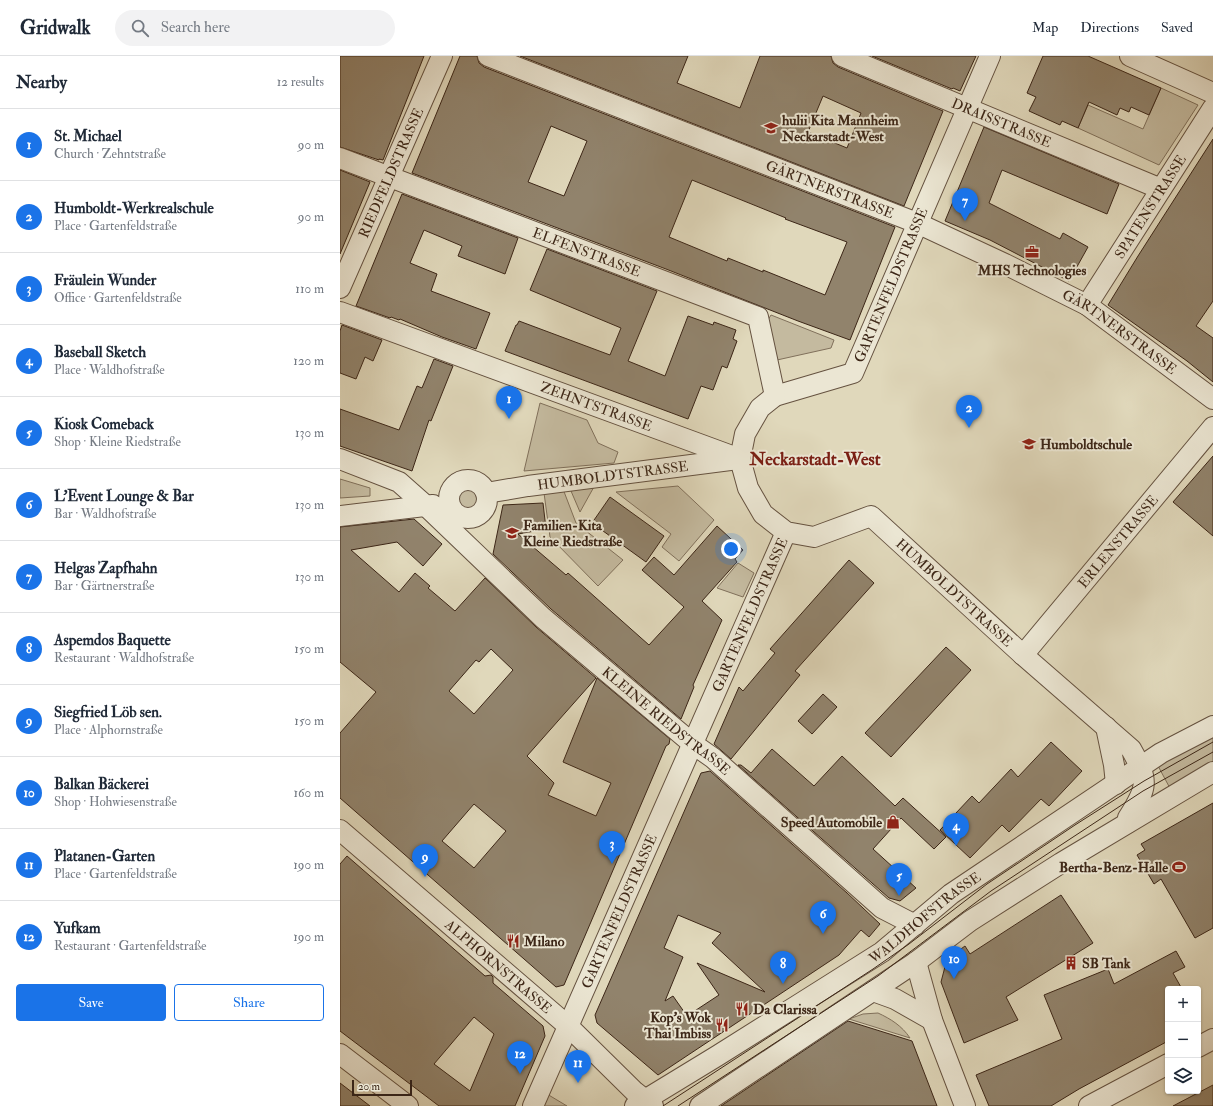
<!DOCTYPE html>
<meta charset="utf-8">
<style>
body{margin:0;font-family:"IM FELL Double Pica",serif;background:#f2f2f3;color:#1f2937}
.controls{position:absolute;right:12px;bottom:12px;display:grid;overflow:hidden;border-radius:4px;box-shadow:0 1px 3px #0004}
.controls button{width:36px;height:36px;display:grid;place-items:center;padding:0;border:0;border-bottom:1px solid #e0e1e3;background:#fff;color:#1f2937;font:20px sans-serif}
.scale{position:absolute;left:12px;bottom:10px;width:60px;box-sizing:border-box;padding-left:4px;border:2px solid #3c2617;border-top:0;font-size:11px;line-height:14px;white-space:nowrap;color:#3c2617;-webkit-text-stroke:3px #ebe6d3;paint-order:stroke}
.you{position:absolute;left:391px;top:493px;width:14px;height:14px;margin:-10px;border:3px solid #fff;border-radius:50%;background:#1a73e8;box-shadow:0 0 0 6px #1a73e833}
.badge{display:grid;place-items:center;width:26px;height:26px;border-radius:50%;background:#1a73e8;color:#fff;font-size:13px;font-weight:700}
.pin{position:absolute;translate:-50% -33px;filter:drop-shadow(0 1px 2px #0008)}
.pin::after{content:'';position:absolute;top:21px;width:14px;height:12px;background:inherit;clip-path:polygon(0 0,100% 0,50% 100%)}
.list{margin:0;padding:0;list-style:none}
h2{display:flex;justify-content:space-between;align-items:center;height:52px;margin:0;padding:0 16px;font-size:17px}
h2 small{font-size:13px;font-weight:400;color:#747a83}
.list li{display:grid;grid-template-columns:26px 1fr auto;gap:12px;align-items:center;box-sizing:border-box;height:72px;padding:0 16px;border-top:1px solid #e0e1e3}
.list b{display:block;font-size:15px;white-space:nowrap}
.list p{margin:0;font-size:13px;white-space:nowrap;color:#747a83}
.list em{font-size:13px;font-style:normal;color:#747a83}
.actions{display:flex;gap:8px;padding:12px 16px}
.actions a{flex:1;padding:9px 0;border:1px solid #1a73e8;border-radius:4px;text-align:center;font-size:14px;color:#1a73e8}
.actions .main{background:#1a73e8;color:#fff}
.icon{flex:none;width:22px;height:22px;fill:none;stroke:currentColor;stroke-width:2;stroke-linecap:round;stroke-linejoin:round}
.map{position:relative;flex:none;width:873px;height:1050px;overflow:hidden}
header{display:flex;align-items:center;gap:24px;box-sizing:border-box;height:56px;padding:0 20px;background:#fff;border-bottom:1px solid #e0e1e3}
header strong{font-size:19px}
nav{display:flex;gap:22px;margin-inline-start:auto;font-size:14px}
.search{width:280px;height:36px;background:#f2f2f3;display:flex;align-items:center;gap:10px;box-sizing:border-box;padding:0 14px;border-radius:22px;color:#747a83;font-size:15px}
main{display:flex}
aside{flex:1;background:#fff}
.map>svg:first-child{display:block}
.green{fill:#c4ba9f;stroke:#80705b}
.building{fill:#91836c;stroke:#3c2617;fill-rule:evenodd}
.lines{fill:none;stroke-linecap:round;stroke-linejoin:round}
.minor-casing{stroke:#655240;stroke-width:22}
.minor{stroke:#ebe6d3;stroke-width:20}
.tram{stroke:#3c2617;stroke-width:1}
.labels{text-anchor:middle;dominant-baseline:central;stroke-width:4;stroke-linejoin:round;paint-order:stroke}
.poi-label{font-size:14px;font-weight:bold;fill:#3c2617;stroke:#ebe6d3;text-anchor:start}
.street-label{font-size:14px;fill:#3c2617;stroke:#ebe6d3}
.district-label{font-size:18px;font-weight:bold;fill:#7a1f14;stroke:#ebe6d3}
</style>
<header>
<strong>Gridwalk</strong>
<div class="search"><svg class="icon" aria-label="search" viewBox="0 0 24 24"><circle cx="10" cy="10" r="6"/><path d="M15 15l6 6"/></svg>Search here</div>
<nav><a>Map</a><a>Directions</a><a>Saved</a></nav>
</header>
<main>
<aside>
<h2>Nearby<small>12 results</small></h2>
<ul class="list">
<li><span class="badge">1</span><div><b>St. Michael</b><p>Church · Zehntstraße</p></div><em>90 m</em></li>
<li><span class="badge">2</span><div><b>Humboldt-Werkrealschule</b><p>Place · Gartenfeldstraße</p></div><em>90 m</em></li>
<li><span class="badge">3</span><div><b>Fräulein Wunder</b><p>Office · Gartenfeldstraße</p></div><em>110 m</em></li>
<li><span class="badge">4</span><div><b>Baseball Sketch</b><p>Place · Waldhofstraße</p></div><em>120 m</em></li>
<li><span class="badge">5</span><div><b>Kiosk Comeback</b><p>Shop · Kleine Riedstraße</p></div><em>130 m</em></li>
<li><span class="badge">6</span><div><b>L'Event Lounge &amp; Bar</b><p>Bar · Waldhofstraße</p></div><em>130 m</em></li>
<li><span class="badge">7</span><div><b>Helgas Zapfhahn</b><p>Bar · Gärtnerstraße</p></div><em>130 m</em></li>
<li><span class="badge">8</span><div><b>Aspemdos Baquette</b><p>Restaurant · Waldhofstraße</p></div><em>150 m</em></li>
<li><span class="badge">9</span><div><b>Siegfried Löb sen.</b><p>Place · Alphornstraße</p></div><em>150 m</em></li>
<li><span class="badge">10</span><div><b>Balkan Bäckerei</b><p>Shop · Hohwiesenstraße</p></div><em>160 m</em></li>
<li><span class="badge">11</span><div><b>Platanen-Garten</b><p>Place · Gartenfeldstraße</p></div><em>190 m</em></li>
<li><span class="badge">12</span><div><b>Yufkam</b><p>Restaurant · Gartenfeldstraße</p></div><em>190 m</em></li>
</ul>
<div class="actions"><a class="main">Save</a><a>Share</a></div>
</aside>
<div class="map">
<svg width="873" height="1050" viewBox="0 0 873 1050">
<rect width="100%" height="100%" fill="#e0d8bb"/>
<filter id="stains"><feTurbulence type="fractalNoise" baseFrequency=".005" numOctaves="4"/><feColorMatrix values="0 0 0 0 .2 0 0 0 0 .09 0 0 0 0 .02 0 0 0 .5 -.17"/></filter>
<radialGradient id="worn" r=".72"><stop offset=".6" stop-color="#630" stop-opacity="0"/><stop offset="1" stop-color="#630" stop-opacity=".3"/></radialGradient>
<!-- green -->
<path class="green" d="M821,32L858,49L819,109L738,72L748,49L803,73Z
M431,259L494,284L491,292L437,304L428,264Z
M200,347L247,364L258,387L278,396L274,407L184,415Z
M0,423L30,432V440L0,442Z
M255,429L240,456L231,435Z
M338,430L374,464L339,505L322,491L331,478L276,436Z
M117 443a11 11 0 1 1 22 0a11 11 0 1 1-22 0Z
M223,433L236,467L283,504L258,530L210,481L204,437Z
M398,507L414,517L403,541L377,532Z
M873,677V710L832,736L817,708Z
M538,957C551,963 562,970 570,982L509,963L523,958Z
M207,1038L227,1050H202Z"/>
<!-- building -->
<path class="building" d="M0,0H84L43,104L39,103V104L0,91Z
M120,0H137L139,7L144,11L555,171L510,284L458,265L326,213L72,117ZM211,70L247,85L224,140L188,126ZM352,124L446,162L445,163L507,186L485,239L423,214V216L388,202L387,205L329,181Z
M180,0H348L337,27L400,52L420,0H491L493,7L498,11L603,55L564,150ZM483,40L521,57L507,92L468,76Z
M532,0H636L620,35L613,32L612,33Z
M703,0H748L821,32L809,59L791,51L789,56L780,52L777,59L749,46L738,72L722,65L720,69L689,55L696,41L687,37Z
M644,71L779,128L767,158L662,114L649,147L720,183L723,177L748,191L729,225L650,184L605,165Z
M873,83V245L856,270L873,282V326L847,305L768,249L798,200Z
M0,114L30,126L0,198Z
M62,138L178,182L165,218L118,200L122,190L84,174L70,207L97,218L91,235L150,257L136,293L102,281L60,263L59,264L51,261L50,262L16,250Z
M207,193L317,235L288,305L325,320L348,260L373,269L374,266L396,274L393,283L397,285L387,312L382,310L373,334L361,330L348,363L165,295L176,269H177L179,265L270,299L281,272L190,234Z
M2,269L42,284L33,305L25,301L16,323L0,317V275Z
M94,303L113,310L91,365L89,364L72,415L0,390V353L59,374L77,330L82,332Z
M873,400V480L833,446Z
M270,441L324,480L306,506L252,467Z
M203,447L206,473L178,478L226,519L228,517L309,589L344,551L302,514L314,501L334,519L377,470L403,494L395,503L397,506L362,545L382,564L353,629L354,631L341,663L211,553L153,498L163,449Z
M74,463L102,488L83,510L57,486L11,494L59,536L75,517L90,530L88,532L115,555L145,522L196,571L256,622L187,700L214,727L208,739L256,760L271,727L223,706L257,622L330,683L329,688L326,690L224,929L216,931L0,742V677L36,636L0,606V471ZM151,593L173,614L134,658L109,635L136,604L139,606ZM134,748L166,775L134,812L102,785Z
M509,504L534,527L455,615L460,619L391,703L374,688L399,631L403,635L435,597L430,593Z
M606,591L631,614L551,701L525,677Z
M483,638L497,651L472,678L458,665Z
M711,686L742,715L709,750L701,743L669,776L662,769L630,802L600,774L632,740L639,747L671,713L678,721Z
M432,693L474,730L502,700L555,750L563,742L606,781L594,793L561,762L533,793L576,832L560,845L549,842L398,709H401L411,717Z
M370,715L507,837L506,836L540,868L529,881L521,874L499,899L318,1019L257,967L255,959L361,717ZM338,859L381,877L372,887L425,936L357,907L379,939L347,960L333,940L325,945L343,901L324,892Z
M873,747V872L855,882L821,823L814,828L797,799L805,794L801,788Z
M7,800L145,920L151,919L153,921V927L203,970L205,980L175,1050H99L0,975V808ZM134,961L154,978L130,1035L94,1008Z
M721,839L753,887L666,941L678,964L624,987L601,926L607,903L625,890L630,898Z
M836,895L845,911L833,917L842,933H828V985L739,1033L711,1050H649L636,1019L722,983L704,939L768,913L774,928Z
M508,965L572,985L597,1050H381Z
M0,1027L30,1050H0Z
M873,1029V1050H833Z"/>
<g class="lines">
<!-- minor casing -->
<g class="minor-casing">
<g id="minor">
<path id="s1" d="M148,0L577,167L665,208L747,249L873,343"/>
<path id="s2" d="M502,0L821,133"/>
<path id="s3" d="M650,0L513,317L435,340L420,352L405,378L400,403L408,432L423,458L446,476L474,481L531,460L683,599L791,693C809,725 808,731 788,762L787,767"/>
<path d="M790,0L873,37"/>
<path id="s4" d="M0,102L418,261L435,340"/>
<path id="s5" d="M0,232L102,0"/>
<path id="s6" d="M747,249L873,52"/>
<path id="s7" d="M0,256L400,403"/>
<path id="s8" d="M0,403L59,426L85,449L203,562L353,688L373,702L542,852L575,869"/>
<circle cx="128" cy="443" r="19"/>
<path id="s9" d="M146,437L188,430L398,403"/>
<path d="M0,460L93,449"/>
<path id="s10" d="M683,599L873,371"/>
<path d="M766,671L774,709L776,728"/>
<path id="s11" d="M0,774L228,970L295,1036L313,1050"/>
<path d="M576,906L592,964L625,1050"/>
<path d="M533,935L555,943L592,964"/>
<path d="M858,991L873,983"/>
<path d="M0,998L68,1050"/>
<path id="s12" d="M193,1050L446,476"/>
<path id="s13" d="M295,1050L377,1000L542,896L611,838L821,697L873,670"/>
<path d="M360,1050L576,906L630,865L721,807L873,716"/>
<path d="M749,1050L828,1008"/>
</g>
</g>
<!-- minor -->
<use href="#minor" class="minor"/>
<!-- tram -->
<path class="tram" d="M323,1050L533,913L569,888L647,828L735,769L804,725L873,686
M338,1050L538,920L651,835L803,735L873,696"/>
</g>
<!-- icons -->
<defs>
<g id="school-bare" transform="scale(1.08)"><path d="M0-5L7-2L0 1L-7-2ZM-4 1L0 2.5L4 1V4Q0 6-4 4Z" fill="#8f2418" stroke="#ebe6d3" stroke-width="2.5" paint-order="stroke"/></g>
<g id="office-bare" transform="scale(1.08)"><path d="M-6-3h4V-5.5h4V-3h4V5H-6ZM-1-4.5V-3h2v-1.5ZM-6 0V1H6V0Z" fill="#8f2418" stroke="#ebe6d3" stroke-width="2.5" paint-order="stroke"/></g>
<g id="shop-bare" transform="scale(1.08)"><path d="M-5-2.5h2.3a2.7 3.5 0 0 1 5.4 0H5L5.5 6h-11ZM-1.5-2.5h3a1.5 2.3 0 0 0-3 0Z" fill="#8f2418" stroke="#ebe6d3" stroke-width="2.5" paint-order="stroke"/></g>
<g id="stadium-bare" transform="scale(1.08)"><path d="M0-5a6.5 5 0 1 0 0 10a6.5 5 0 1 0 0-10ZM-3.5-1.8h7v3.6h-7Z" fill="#8f2418" stroke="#ebe6d3" stroke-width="2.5" paint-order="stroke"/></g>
<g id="restaurant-bare" transform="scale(1.08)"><path d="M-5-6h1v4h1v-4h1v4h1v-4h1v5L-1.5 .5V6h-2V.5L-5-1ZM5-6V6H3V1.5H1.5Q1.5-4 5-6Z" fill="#8f2418" stroke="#ebe6d3" stroke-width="2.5" paint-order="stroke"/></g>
<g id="building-bare" transform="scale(1.08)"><path d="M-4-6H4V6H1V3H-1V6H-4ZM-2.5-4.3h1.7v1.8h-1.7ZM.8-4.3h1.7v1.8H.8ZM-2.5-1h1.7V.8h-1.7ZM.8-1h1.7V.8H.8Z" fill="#8f2418" stroke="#ebe6d3" stroke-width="2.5" paint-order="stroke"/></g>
</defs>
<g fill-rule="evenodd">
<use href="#school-bare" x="431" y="72"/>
<use href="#office-bare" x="692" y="196"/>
<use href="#school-bare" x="689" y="388"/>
<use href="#school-bare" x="172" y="477"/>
<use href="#shop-bare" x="553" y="766"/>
<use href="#stadium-bare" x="839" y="811"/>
<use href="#restaurant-bare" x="173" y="885"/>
<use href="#building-bare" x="731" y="907"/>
<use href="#restaurant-bare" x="402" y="953"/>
<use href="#restaurant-bare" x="382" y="969"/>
</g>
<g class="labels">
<!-- poi labels -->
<g class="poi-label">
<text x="442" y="64">hulii Kita Mannheim<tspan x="442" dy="16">Neckarstadt-West</tspan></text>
<text x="692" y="214" text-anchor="middle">MHS Technologies</text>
<text x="700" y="388">Humboldtschule</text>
<text x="183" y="469">Familien-Kita<tspan x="183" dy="16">Kleine Riedstraße</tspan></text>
<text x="542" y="766" text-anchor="end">Speed Automobile</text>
<text x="828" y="811" text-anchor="end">Bertha-Benz-Halle</text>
<text x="184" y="885">Milano</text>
<text x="742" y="907">SB Tank</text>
<text x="413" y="953">Da Clarissa</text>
<text x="371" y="961" text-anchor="end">Kop's Wok<tspan x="371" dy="16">Thai Imbiss</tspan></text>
</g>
<!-- street labels -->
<g class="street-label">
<text stroke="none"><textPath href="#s2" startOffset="173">DRAISSTRASSE</textPath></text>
<text stroke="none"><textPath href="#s5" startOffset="126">RIEDFELDSTRASSE</textPath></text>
<text stroke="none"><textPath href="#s1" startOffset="367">GÄRTNERSTRASSE</textPath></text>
<text stroke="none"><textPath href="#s6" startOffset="117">SPATENSTRASSE</textPath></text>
<text stroke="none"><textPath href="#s4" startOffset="264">ELFENSTRASSE</textPath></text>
<text transform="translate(551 229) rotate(-67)">GARTENFELDSTRASSE</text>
<text stroke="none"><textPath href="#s1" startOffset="691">GÄRTNERSTRASSE</textPath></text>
<text stroke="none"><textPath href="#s7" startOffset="273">ZEHNTSTRASSE</textPath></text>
<text stroke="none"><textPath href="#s9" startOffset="128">HUMBOLDTSTRASSE</textPath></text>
<text stroke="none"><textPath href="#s10" startOffset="148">ERLENSTRASSE</textPath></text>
<text stroke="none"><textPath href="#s3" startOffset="793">HUMBOLDTSTRASSE</textPath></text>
<text stroke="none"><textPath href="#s12" startOffset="537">GARTENFELDSTRASSE</textPath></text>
<text stroke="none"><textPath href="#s8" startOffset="422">KLEINE RIEDSTRASSE</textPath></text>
<text stroke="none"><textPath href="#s12" startOffset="213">GARTENFELDSTRASSE</textPath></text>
<text stroke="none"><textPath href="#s13" startOffset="346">WALDHOFSTRASSE</textPath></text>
<text stroke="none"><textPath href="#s11" startOffset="209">ALPHORNSTRASSE</textPath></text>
</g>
<!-- district labels -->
<g class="district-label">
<text x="475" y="403">Neckarstadt-West</text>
</g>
</g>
<rect width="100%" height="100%" filter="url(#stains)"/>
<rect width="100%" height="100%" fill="url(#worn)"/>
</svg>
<div class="controls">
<button>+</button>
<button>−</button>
<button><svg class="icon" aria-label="layers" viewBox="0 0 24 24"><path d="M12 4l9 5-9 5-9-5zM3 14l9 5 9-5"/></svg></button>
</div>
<div class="scale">20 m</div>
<div class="you"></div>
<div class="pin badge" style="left:169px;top:363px">1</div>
<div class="pin badge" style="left:629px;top:372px">2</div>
<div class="pin badge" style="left:272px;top:808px">3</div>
<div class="pin badge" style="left:616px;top:790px">4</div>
<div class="pin badge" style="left:559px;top:840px">5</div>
<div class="pin badge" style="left:483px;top:878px">6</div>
<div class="pin badge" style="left:625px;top:165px">7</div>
<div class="pin badge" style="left:443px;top:928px">8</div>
<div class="pin badge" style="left:85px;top:821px">9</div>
<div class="pin badge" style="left:614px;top:923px">10</div>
<div class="pin badge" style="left:238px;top:1027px">11</div>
<div class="pin badge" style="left:180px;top:1018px">12</div>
</div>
</main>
